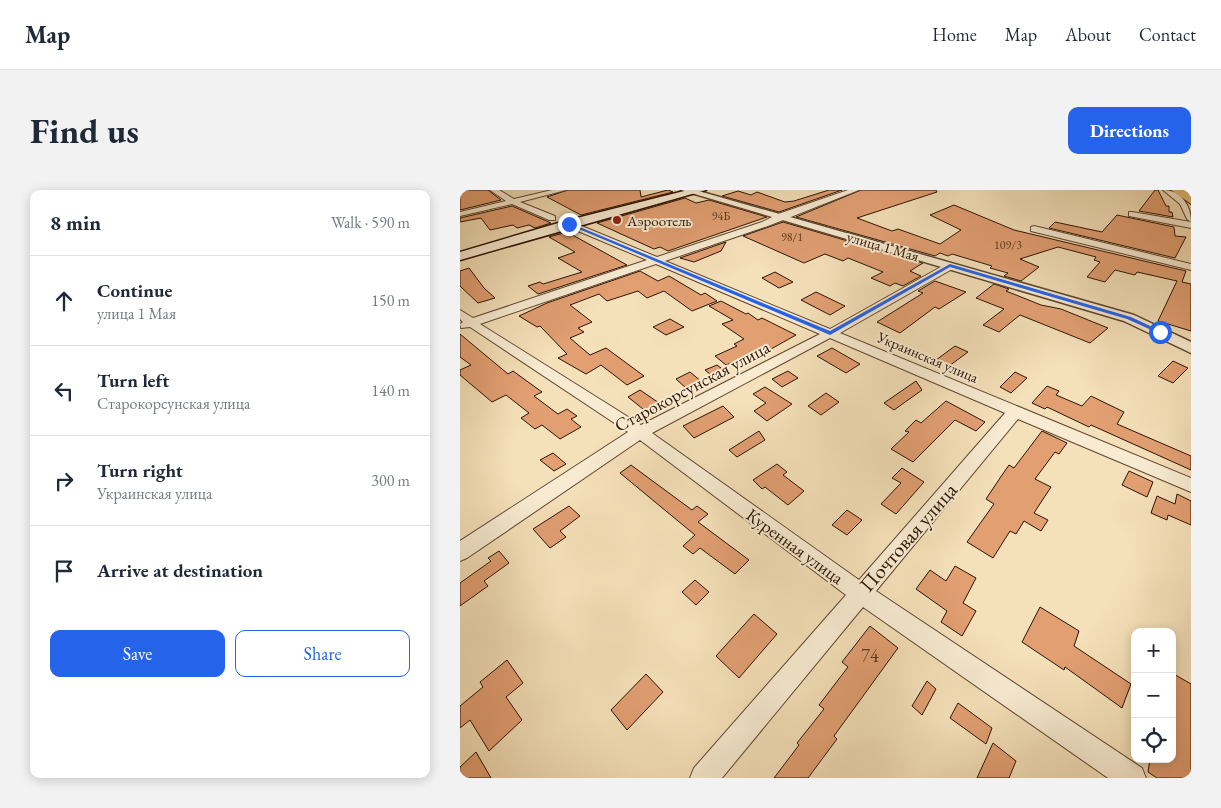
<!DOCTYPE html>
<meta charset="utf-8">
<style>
body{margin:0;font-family:"EB Garamond",serif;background:#f2f2f3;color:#1f2937}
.controls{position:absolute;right:15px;bottom:15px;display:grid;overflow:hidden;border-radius:10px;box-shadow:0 2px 12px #0003}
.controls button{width:45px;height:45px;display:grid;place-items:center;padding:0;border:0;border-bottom:1px solid #e0e1e3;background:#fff;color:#1f2937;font:25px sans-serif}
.stop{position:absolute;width:15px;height:15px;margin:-11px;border:4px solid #2563eb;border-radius:50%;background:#fff}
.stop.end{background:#2563eb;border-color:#fff;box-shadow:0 1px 5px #0008}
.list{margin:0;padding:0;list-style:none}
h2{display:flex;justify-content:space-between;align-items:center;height:65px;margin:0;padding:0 20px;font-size:21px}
h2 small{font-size:16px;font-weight:400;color:#747a83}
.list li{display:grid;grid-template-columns:32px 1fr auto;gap:15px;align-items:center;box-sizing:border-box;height:90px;padding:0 20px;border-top:1px solid #e0e1e3}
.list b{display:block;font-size:19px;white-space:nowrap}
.list p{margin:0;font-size:16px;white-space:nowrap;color:#747a83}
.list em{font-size:16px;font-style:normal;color:#747a83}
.actions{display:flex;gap:10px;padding:15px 20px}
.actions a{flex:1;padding:11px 0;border:1px solid #2563eb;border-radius:10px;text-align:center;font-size:18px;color:#2563eb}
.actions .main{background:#2563eb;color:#fff}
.icon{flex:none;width:28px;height:28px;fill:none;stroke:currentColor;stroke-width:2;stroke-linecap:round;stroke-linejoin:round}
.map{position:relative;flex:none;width:731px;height:588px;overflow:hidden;border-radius:10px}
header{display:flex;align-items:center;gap:30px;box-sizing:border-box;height:70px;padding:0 25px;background:#fff;border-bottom:1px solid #e0e1e3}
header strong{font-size:24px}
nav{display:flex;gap:28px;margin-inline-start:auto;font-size:18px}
.intro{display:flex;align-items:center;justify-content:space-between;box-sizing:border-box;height:120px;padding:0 30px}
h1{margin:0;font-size:35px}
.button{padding:12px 22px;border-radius:10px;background:#2563eb;color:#fff;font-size:18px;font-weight:700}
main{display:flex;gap:30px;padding:0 30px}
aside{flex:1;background:#fff;border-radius:10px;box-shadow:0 2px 12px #0003}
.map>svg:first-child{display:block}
.building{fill:#e19f72;stroke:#2d1303}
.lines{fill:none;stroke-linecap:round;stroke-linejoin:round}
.minor-casing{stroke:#5f4630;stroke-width:2}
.tertiary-casing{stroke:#5f4630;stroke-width:3}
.secondary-casing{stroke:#2d1303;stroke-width:3}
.trunk-casing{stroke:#2d1303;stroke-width:2}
.minor{fill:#f8ebd2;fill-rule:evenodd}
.tertiary{fill:#f8ebd2;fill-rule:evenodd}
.secondary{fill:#f8ebd2;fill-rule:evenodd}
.trunk{fill:#eac07c;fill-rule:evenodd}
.route{fill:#2563eb}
.poi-dot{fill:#8f2418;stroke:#f8ebd2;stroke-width:2}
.labels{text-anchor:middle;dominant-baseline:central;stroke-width:4;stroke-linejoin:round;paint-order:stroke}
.far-number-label{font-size:12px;fill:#5a361f}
.far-poi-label{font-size:15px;fill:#2d1303;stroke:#f8ebd2;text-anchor:start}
.far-street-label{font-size:15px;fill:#2d1303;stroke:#f8ebd2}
.street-label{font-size:18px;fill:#2d1303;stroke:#f8ebd2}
.near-number-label{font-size:18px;fill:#5a361f}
.near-street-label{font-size:21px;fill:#2d1303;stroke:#f8ebd2}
</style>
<header>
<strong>Map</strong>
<nav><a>Home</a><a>Map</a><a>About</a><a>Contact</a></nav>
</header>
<div class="intro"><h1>Find us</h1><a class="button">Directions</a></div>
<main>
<aside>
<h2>8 min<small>Walk · 590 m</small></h2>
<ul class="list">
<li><svg class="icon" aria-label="ahead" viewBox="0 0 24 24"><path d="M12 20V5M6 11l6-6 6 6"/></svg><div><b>Continue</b><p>улица 1 Мая</p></div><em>150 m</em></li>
<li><svg class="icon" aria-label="left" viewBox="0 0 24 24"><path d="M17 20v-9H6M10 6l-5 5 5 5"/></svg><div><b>Turn left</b><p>Старокорсунская улица</p></div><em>140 m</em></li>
<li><svg class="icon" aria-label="right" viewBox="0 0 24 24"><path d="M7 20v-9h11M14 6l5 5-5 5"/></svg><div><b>Turn right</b><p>Украинская улица</p></div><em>300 m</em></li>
<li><svg class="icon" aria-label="arrive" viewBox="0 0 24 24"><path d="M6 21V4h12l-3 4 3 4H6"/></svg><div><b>Arrive at destination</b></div></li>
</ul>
<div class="actions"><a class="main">Save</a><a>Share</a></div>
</aside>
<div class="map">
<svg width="731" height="588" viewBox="0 0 731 588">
<rect width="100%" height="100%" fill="#f4e0b9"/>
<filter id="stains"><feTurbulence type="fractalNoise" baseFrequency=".004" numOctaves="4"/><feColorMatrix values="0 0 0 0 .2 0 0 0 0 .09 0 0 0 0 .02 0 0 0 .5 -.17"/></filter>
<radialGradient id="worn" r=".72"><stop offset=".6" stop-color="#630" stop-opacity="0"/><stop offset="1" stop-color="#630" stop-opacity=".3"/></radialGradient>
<!-- building -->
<path class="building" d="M0,0H28L41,10L0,20Z
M108,0H180L181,7L208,0L213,2L121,25L87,7Z
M369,0H382L319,22L262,6L278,1L291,5L297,2L325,12L334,11Z
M401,0H476L477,2L397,28L432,41L438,39L480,54L501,40L470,25L494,15L554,40L726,81L722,92L731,94V141L698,131L717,91L677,82L675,85L655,80L645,92L627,87L640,72L634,70L636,67L598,57L560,69L579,77L561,91L544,86L548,83L530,78L532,76L492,64L488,66L480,63L475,66L336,27Z
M695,0H698L706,16H709V22H712L713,27L679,21Z
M225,8L236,13L249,10L307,27L208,61L200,57L194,59L137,33Z
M52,16L91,33L75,38L69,35L57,38L53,35L30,40L21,28L0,32V28Z
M657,25L714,37L715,46L726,47L715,68L589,38L595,32L642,42Z
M323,32L463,73L450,81L461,86L443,96L435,93L430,96L411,88L423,82L388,68L383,71L365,64L344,73L283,46Z
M107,42L167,75L78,104L68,96L80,92L83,94L122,82L98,68L115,62L89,47Z
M266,52L261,61L234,72L220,68Z
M9,78L24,98L35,108L18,113L0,96V81Z
M180,81L198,91L209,86L241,105L245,103L257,111L232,121L204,101L187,108L178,101L147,111L139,104L110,115L132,132L118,138L124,142L110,148L130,165L146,158L184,186L167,195L141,175L126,184L98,168L107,164L80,136L77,137L59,126L87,113Z
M315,82L333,92L319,98L302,88Z
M475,91L506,102L479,119L475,117L440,143L417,132L463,103L458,101Z
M534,94L549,99L546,101L581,115L601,119L648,138L630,153L560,125L539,142L523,135L544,119L516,108Z
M356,102L385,116L370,125L341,110Z
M261,111L286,124L288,123L298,130L302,128L336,145L295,168L290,164L266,175L255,166L277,156L274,154L284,149L262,134L273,130L249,116Z
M210,129L224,137L206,145L193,137Z
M0,144L48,184L53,181L82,202L74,206L98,224L107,219L117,226L111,229L121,237L100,249L82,235L75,239L61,228L69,223L46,205L32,212L0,185V180L11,175L0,167Z
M495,156L508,162L489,176L476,170Z
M372,158L400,174L386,183L357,166Z
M713,171L728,178L713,193L698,186Z
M257,175L269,184L257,190L245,180Z
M328,181L338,188L322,197L312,189Z
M230,182L242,192L228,200L216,189Z
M555,182L567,188L551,203L540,197Z
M456,191L462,200L434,220L424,213Z
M587,196L599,201L596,205L622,216L631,206L664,222L657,234L731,266V280L631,235L629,237L587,217L585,219L572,213Z
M305,197L332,214L307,231L294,221L306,213L293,204Z
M180,200L202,215L188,223L168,207Z
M366,203L379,212L361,225L348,216Z
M486,211L525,232L516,241L495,230L453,272L431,259L449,242L445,241L456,230L461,233Z
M263,216L274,227L234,248L223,236Z
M299,241L305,250L277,267L269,260Z
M582,241L607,253L599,264L595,262L575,289L591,297L574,323L588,330L581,341L564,331L556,344L550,341L533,368L507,352L534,314L526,309L542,285L549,275L554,278Z
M93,263L106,274L94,281L80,270Z
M317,274L327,282L323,285L344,301L328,315L305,297L302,299L293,290Z
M171,275L232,320L237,316L248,324L238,332L289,370L275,384L240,358L233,364L223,356L235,345L160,283Z
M442,278L464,292L436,324L421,314L441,293L432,288Z
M669,281L693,292L687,307L662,295Z
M717,304L731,311V335L708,325L707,330L691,323L697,306L715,314Z
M109,316L120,326L100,341L106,347L90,358L73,339Z
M387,320L402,330L387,345L372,335Z
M39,361L49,373L24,391L28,396L0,416V393L31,371L28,368Z
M495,376L516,388L503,413L516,421L502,446L481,432L487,421L456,399L470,380L486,391Z
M235,390L249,402L236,415L222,402Z
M580,417L619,441L614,456L671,494L662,518L605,477L604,480L562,452Z
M294,424L317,444L279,488L256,466Z
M410,436L438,458L374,546L377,549L348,588H314L339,555L337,553L364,519L359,515L388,477L382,472Z
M47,470L63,493L46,507L62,530L29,561L10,530L0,538V516L23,497L20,492Z
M712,483L731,494V588H697L688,582L690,569H712Z
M186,484L203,502L167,540L151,520Z
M467,491L476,499L462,525L452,516Z
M498,513L532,538L526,554L490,528Z
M533,553L556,571L549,588H517Z
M16,562L31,588H0V577Z"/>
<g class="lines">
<!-- minor casing -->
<g class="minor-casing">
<path id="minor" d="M30,0H39L54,9L92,0H106L60,12L95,26V30H89L52,14L0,26V22L46,11Z
M388,0H399L308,36L205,71L370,139L486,74H494V78L380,143L731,288V302L558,229L416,401L682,578L686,588H648L403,417L262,588H230L234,578L386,405L180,250L7,368L0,371V351L168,242L10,137L1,138L0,134L3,132L0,129V120L13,128L187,70L106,36V32H112L197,67L302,32L318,24ZM196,74L360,144L181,235L20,134ZM370,148L545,223L399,390L192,243Z
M703,0C721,0 731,15 731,32L727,29L720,14Z
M672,22L731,32V38L669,26V22Z
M574,36L731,74V80L571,41V37Z"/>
</g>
<!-- tertiary casing -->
<g class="tertiary-casing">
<path id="tertiary" d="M221,0H235L674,125L731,152V163L664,131Z"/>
</g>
<!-- secondary casing -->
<g class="secondary-casing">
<path id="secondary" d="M228,0H246L0,70V62L105,31Z"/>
</g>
<!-- trunk casing -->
<g class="trunk-casing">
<path id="trunk" d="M711,0H725L731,4V14Z"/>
</g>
<!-- minor -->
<use href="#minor" class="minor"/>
<!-- tertiary -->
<use href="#tertiary" class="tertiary"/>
<!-- secondary -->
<use href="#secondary" class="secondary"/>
<!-- trunk -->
<use href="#trunk" class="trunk"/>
</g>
<!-- route -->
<path class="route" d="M110,33L370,141L490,74L671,127L703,142L698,143L667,129L490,77L370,145L107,34Z"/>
<!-- markers -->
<circle class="poi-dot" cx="157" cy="30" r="5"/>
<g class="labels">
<!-- far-number labels -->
<g class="far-number-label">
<text x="261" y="26">94Б</text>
<text x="332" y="47">98/1</text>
<text x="548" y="55">109/3</text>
</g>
<!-- far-poi labels -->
<g class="far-poi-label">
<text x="167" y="30">Аэроотель</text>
</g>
<!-- far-street labels -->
<g class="far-street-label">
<text transform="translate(423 56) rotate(16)">улица 1 Мая</text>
<text transform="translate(468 167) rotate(23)">Украинская улица</text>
</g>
<!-- street labels -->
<g class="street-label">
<text transform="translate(232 196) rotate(-28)">Старокорсунская улица</text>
<text transform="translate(335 356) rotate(36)">Куренная улица</text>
</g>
<!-- near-number labels -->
<g class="near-number-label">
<text x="410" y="465">74</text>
</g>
<!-- near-street labels -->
<g class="near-street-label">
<text transform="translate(448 347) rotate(-49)">Почтовая улица</text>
</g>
</g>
<rect width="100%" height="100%" filter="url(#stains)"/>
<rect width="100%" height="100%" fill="url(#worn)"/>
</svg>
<div class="controls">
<button>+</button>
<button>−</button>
<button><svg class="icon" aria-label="locate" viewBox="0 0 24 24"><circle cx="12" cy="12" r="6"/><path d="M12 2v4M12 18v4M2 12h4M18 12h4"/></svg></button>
</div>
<div class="stop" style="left:700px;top:142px"></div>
<div class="stop end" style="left:109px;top:34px"></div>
</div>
</main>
